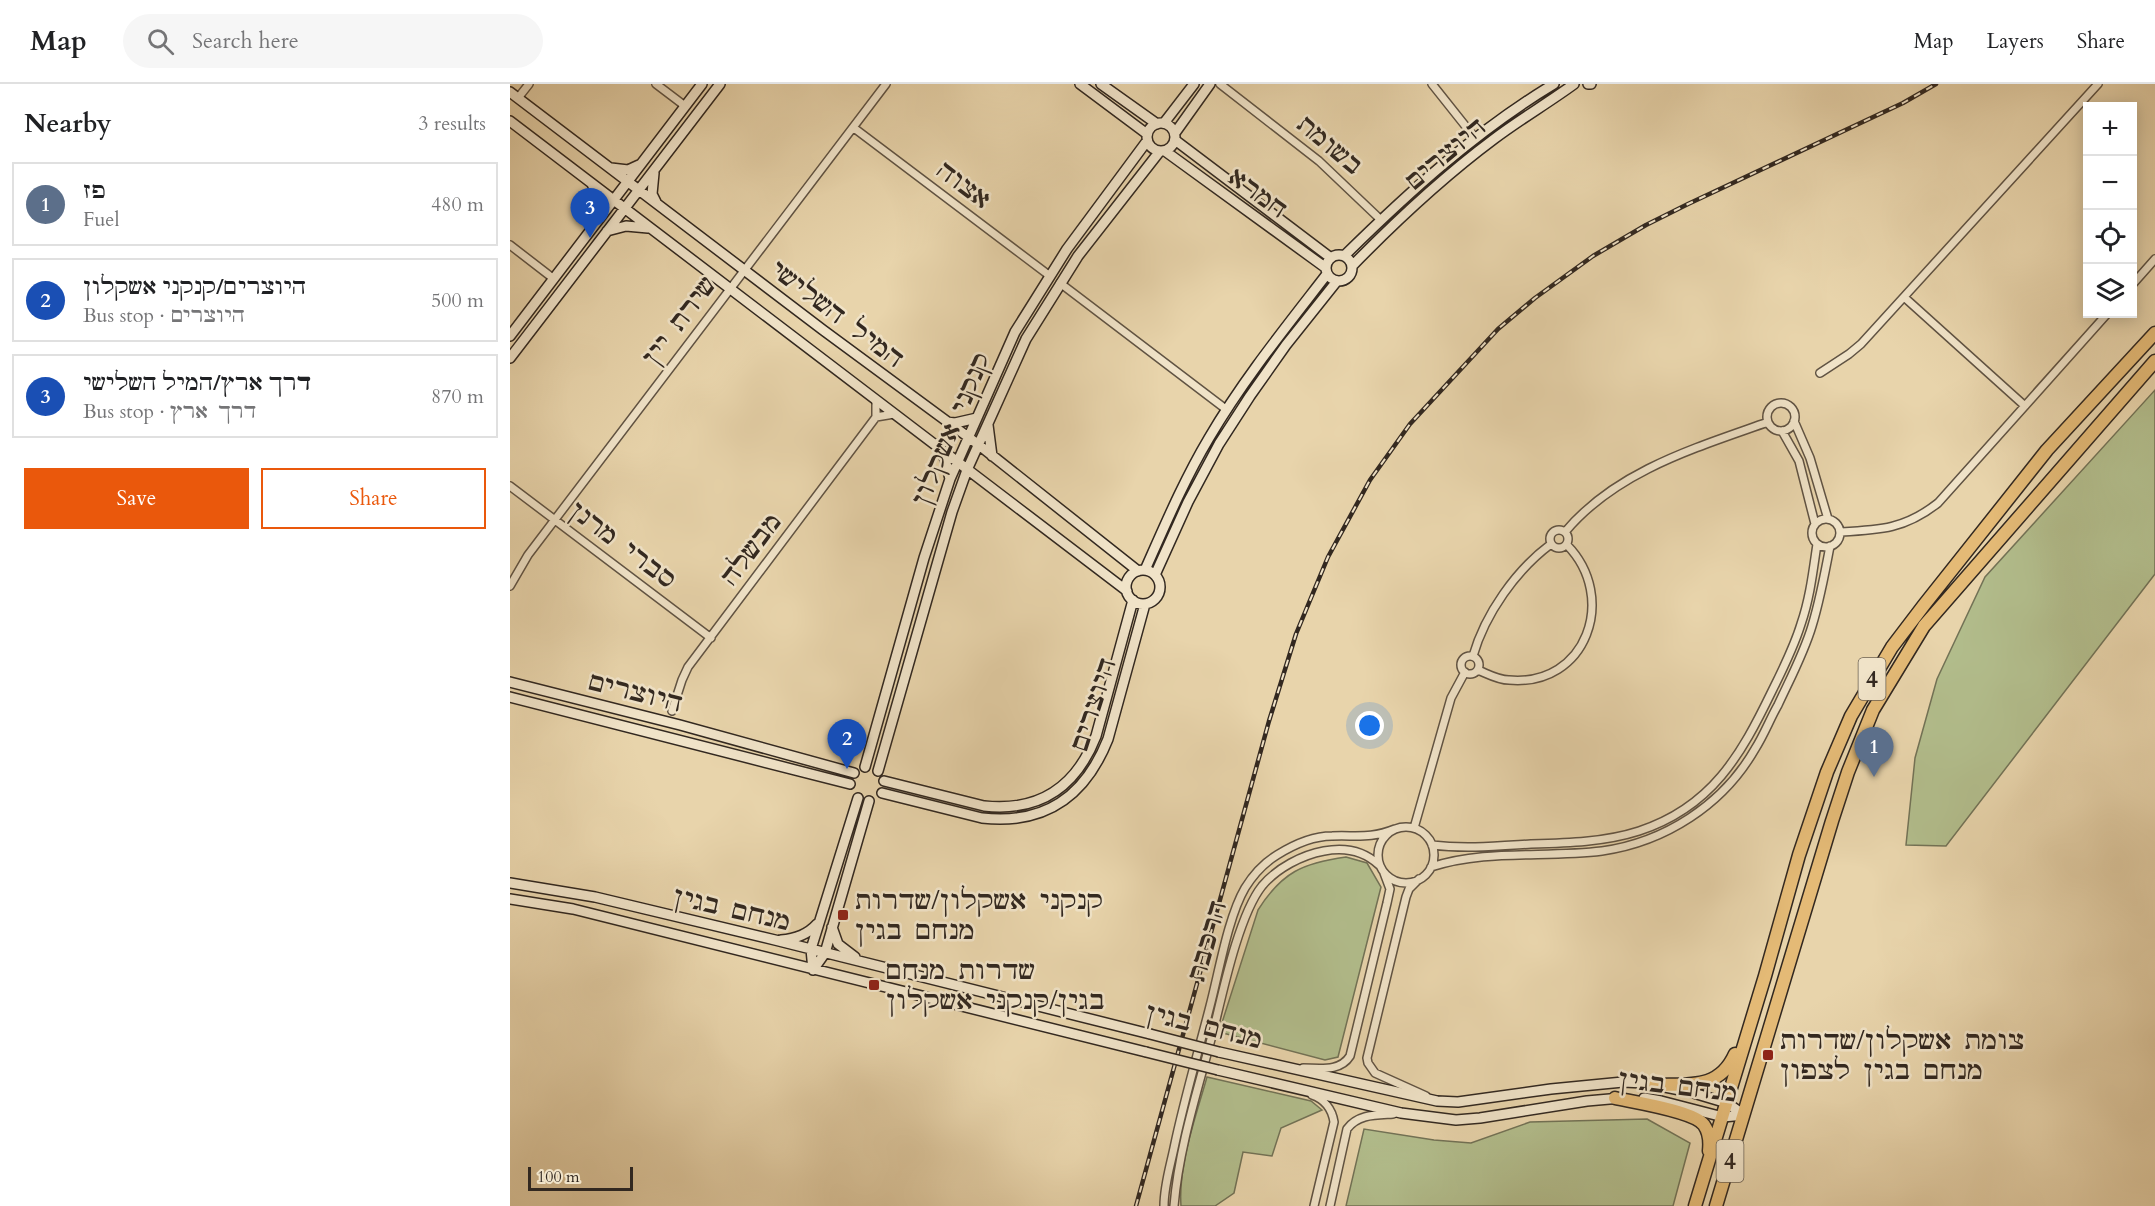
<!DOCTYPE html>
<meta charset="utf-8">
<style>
body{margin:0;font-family:Cardo,"Frank Ruhl Libre",serif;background:#f6f6f6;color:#202124}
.controls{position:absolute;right:18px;top:18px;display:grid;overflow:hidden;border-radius:0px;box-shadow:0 3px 15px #0003}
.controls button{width:54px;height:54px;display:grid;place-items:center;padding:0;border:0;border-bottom:2px solid #e0e0e0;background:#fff;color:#202124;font:30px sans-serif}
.scale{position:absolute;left:18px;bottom:15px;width:105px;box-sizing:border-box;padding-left:6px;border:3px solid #322820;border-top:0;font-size:16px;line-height:21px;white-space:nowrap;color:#322820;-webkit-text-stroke:4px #f0e3c8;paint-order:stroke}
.you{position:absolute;left:860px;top:642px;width:21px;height:21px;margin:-15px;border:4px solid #fff;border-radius:50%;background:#1a73e8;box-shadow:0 0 0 9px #1a73e833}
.badge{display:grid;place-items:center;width:39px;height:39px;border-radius:50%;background:#ea580c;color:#fff;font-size:20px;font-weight:700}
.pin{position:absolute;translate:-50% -50px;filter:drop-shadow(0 2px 3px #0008)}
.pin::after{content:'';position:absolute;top:32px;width:21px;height:18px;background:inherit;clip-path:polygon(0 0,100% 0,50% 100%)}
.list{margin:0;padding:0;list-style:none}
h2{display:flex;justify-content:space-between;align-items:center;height:78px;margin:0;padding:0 24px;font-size:26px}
h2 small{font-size:20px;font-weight:400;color:#757577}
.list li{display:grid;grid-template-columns:39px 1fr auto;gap:18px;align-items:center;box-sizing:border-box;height:84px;margin:0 12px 12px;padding:0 12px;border:2px solid #e0e0e0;border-radius:0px}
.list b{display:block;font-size:22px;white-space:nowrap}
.list p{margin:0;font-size:20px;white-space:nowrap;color:#757577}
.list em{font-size:20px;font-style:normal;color:#757577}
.actions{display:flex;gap:12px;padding:18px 24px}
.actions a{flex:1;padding:14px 0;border:2px solid #ea580c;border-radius:0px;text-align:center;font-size:21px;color:#ea580c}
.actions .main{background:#ea580c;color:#fff}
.icon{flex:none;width:33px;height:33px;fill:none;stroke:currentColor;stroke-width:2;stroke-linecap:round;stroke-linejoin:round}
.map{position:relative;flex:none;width:1645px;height:1122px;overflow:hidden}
header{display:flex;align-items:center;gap:36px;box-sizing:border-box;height:84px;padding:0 30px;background:#fff;border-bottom:2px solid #e0e0e0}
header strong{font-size:28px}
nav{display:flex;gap:33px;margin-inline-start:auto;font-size:21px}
.search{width:420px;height:54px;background:#f6f6f6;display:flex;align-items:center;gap:15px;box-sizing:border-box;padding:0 21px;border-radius:33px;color:#757577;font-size:22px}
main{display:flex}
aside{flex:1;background:#fff}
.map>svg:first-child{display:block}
.green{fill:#b2bd8c;stroke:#727256;stroke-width:1.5}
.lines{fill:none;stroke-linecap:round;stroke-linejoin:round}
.street-casing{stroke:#605343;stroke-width:10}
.secondary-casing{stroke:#322820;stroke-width:12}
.highway-casing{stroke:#322820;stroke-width:15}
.street{stroke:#f0e3c8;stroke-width:7}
.secondary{stroke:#f0e3c8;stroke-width:9}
.highway{stroke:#e4ba76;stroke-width:12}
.rail-casing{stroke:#322820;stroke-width:4.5}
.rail{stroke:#f0e3c8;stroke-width:2;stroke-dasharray:7;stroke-linecap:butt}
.secondary-bridge-casing{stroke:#322820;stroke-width:12;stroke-linecap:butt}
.secondary-bridge{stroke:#f0e3c8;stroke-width:9}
.poi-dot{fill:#8f2418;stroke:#f0e3c8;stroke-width:2}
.labels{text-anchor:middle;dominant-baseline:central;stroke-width:5;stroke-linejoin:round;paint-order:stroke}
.shield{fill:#f0e3c8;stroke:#6b6052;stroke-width:1.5}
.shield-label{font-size:24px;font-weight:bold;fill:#322820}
.street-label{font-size:26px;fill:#322820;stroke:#f0e3c8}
.poi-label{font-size:26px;fill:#322820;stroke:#f0e3c8;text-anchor:start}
</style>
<header>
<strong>Map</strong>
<div class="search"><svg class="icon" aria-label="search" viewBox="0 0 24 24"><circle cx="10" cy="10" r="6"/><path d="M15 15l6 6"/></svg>Search here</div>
<nav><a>Map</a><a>Layers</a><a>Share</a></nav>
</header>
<main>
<aside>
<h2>Nearby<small>3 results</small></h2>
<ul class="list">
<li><span class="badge" style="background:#5c6f8a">1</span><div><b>פז</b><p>Fuel</p></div><em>480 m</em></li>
<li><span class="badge" style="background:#1a4fb4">2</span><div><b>היוצרים/קנקני אשקלון</b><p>Bus stop · היוצרים</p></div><em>500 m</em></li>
<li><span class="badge" style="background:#1a4fb4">3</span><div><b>דרך ארץ/המיל השלישי</b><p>Bus stop · דרך ארץ</p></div><em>870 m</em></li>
</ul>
<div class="actions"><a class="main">Save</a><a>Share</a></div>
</aside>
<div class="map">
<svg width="1645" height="1122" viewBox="0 0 1645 1122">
<rect width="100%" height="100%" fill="#e8d4ab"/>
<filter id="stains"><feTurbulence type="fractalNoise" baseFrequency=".00333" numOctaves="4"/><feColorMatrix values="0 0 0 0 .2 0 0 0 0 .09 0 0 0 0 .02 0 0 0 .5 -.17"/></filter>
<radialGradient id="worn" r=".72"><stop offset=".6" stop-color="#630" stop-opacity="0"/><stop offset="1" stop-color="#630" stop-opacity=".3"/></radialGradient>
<!-- green -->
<path class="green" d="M1645,306V490L1436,762L1396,761L1405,674L1427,595L1475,493Z
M836,773L857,779L871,803L828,973L815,976L709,948L748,826C772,788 793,779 836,773Z
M697,993L801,1017L812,1026L771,1044L762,1072L733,1068L724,1109L705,1122H671C668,1081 686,1032 697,993Z
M1137,1035L1180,1059L1163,1122H836L854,1045L924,1056L961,1059L1020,1038Z"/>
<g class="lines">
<!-- street casing -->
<g class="street-casing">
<path id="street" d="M146,0L175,22
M710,0L809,77L871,136
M922,0L965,54
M8,14L19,0
M344,44L540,192
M0,161L44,195
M550,199L717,326
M1622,201L1645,175
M1394,213L1515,322
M1310,289L1339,270L1351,260L1588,0
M366,316V333L384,330
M1257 333a14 14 0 1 1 28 0a14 14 0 1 1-28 0Z
M1284,337L1300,374L1318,435
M1272,347L1289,377L1305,440
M0,402L201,554
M1302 449a14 14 0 1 1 28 0a14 14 0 1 1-28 0Z
M1040 455a9 9 0 1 1 18 0a9 9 0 1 1-18 0Z
M1055,448C1106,387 1185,364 1258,338
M1330,448C1370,446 1395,445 1428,419L1597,230
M0,502L18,471L376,0
M951 581a9 9 0 1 1 18 0a9 9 0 1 1-18 0Z
M963,572C975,530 1006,486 1041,460
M968,586C978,590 988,596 999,596C1077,603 1108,513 1057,461
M162,627L172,596L178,583L366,333
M868 771a28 28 0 1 1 56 0a28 28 0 1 1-56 0Z
M904,744L941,614L955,588
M922,761C955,765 988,762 1021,760C1058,759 1095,758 1129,747C1202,723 1231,671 1262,607C1273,585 1284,563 1291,540C1300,514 1303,487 1307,460
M921,783C975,765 1035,774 1092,767C1155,758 1213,721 1245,665C1254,651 1260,635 1268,621C1280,595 1294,569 1302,542C1310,516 1315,489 1320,462
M909,795L899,805L896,813L857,974L858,979L865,989L916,1012
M793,984C810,984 830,988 840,972L877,819L880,805L874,789
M802,1011C814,1015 822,1025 824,1038L804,1122
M654,1122C654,1102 660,1083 664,1064C674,1016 688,969 700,922C709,888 718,833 735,804C743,791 754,779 767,771C783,761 803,752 822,752C847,751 860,755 885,745
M664,1122C669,1062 689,1002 704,944C713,907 729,831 752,802C767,784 792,771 814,767C835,763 854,767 869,781
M820,1122L837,1045C848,1030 866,1031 883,1030"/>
</g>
<!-- secondary casing -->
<g class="secondary-casing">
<path id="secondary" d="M570,0L637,50
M591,0L647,40
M1078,0H1081
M0,8L313,246L469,361L628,487
M0,37L617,507
M637 53a14 14 0 1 1 28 0a14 14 0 1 1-28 0Z
M654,39L684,0
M665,49L700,0
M665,56L821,174
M655,67L816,184
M101,84L118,86L131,80
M144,89L142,110L146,118
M82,100C88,112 92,120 88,133
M97,147L116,142L138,144
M816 184a13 13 0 1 1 26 0a13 13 0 1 1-26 0Z
M834,172C899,108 966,47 1044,0
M842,182C886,137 933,93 984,55C1009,36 1038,19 1064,0
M0,252L192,0
M0,274L210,0
M437,338L445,339L467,334
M478,341L482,372
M430,366L435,375L440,395
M635,486C655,441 674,396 699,354C733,296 776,243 817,190
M616 503a17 17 0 1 1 34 0a17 17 0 1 1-34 0Z
M645,491L678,418L709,360L740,312L776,261L827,197
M0,598L170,641L344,689
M0,613L340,700
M355,683L414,474L440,395L505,248L557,165L637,57
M368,687L442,428L457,386L516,255L568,172L650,67
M374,697L474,722C530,728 566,703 586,652L623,516
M372,709L472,734C535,741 575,713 598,655L635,520
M0,799L85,813L265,856L640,950
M0,815L63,825L636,968
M322,843L328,860L345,873
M271,856C285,855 298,850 307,840
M303,886L315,869L359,717
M303,886L301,865L348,714
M709,968L927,1017L948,1018L1041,1005L1113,998L1135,999L1180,1008L1217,1019L1234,1031
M708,986L891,1029L946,1036L970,1034L1077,1017L1111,1014
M1134,1014L1151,1017L1213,1033L1234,1031"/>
</g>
<!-- highway casing -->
<g class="highway-casing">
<path id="highway" d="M1145,1001C1179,1000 1209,1006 1225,970
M1105,1014C1123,1018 1184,1027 1194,1041C1199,1048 1200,1058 1199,1067
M1185,1122L1255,892L1289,771L1317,688L1341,632L1382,563L1414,521L1537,366L1645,249
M1206,1122L1322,737L1338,688L1363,626L1414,542L1645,277"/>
</g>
<!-- street -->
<use href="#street" class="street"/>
<!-- secondary -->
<use href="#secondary" class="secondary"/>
<!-- highway -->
<use href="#highway" class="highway"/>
<!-- rail casing -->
<g class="rail-casing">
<path id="rail" d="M626,1122L759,637L786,550L818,473L860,396L900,340L988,245L1025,214L1083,172L1136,141L1178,120L1393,19L1426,0"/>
</g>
<!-- rail -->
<use href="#rail" class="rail"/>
<!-- secondary-bridge casing -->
<g class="secondary-bridge-casing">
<path id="secondary-bridge" d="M640,950L709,968
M636,968L708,986"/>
</g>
<!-- secondary-bridge -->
<use href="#secondary-bridge" class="secondary-bridge"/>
</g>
<!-- markers -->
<g class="poi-dot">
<rect x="327" y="825" width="12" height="12" rx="3"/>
<rect x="358" y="895" width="12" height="12" rx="3"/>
<rect x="1252" y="965" width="12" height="12" rx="3"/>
</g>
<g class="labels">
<!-- shield labels -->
<g class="shield">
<rect x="1348.5" y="574" width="27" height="42" rx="4.5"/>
<rect x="1206.5" y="1056" width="27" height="42" rx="4.5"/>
</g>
<g class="shield-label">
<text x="1362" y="595">4</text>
<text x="1220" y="1077">4</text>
</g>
<!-- street labels -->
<g class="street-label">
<text transform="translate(820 61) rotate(40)">בשומת</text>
<text transform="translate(935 70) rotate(-40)">היוצרים</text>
<text transform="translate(454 101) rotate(37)">אצוה</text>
<text transform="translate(748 109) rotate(36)">חמרא</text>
<text transform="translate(327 230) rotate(37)">המיל השלישי</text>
<text transform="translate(169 237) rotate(-53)">שירת יין</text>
<text transform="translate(441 345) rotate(-67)">קנקני אשקלון</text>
<text transform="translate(113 461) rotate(37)">סברי מרנן</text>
<text transform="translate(241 465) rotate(-53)">מבשלה</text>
<text transform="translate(125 608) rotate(14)">היוצרים</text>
<text transform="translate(583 621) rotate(-72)">היוצרים</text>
<text transform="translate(222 825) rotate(13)">מנחם בגין</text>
<text transform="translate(697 857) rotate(-74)">הרכבת</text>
<text transform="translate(694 942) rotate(14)">מנחם בגין</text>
<text transform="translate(1168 1002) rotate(7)">מנחם בגין</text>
</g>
<!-- poi labels -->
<g class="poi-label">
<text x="345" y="816">קנקני אשקלון/שדרות<tspan x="345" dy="30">מנחם בגין</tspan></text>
<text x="376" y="886">שדרות מנחם<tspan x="376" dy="30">בגין/קנקני אשקלון</tspan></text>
<text x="1270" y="956">צומת אשקלון/שדרות<tspan x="1270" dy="30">מנחם בגין לצפון</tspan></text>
</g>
</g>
<rect width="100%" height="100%" filter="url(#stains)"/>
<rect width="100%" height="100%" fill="url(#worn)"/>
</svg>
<div class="controls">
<button>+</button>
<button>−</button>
<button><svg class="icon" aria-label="locate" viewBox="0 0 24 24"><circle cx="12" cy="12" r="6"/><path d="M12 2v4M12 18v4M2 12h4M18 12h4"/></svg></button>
<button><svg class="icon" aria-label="layers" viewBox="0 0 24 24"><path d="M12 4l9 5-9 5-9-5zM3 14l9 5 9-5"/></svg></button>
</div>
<div class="scale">100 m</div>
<div class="you"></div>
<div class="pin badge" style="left:1364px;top:693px;background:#5c6f8a">1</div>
<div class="pin badge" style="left:337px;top:685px;background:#1a4fb4">2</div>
<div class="pin badge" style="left:80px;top:154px;background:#1a4fb4">3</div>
</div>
</main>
